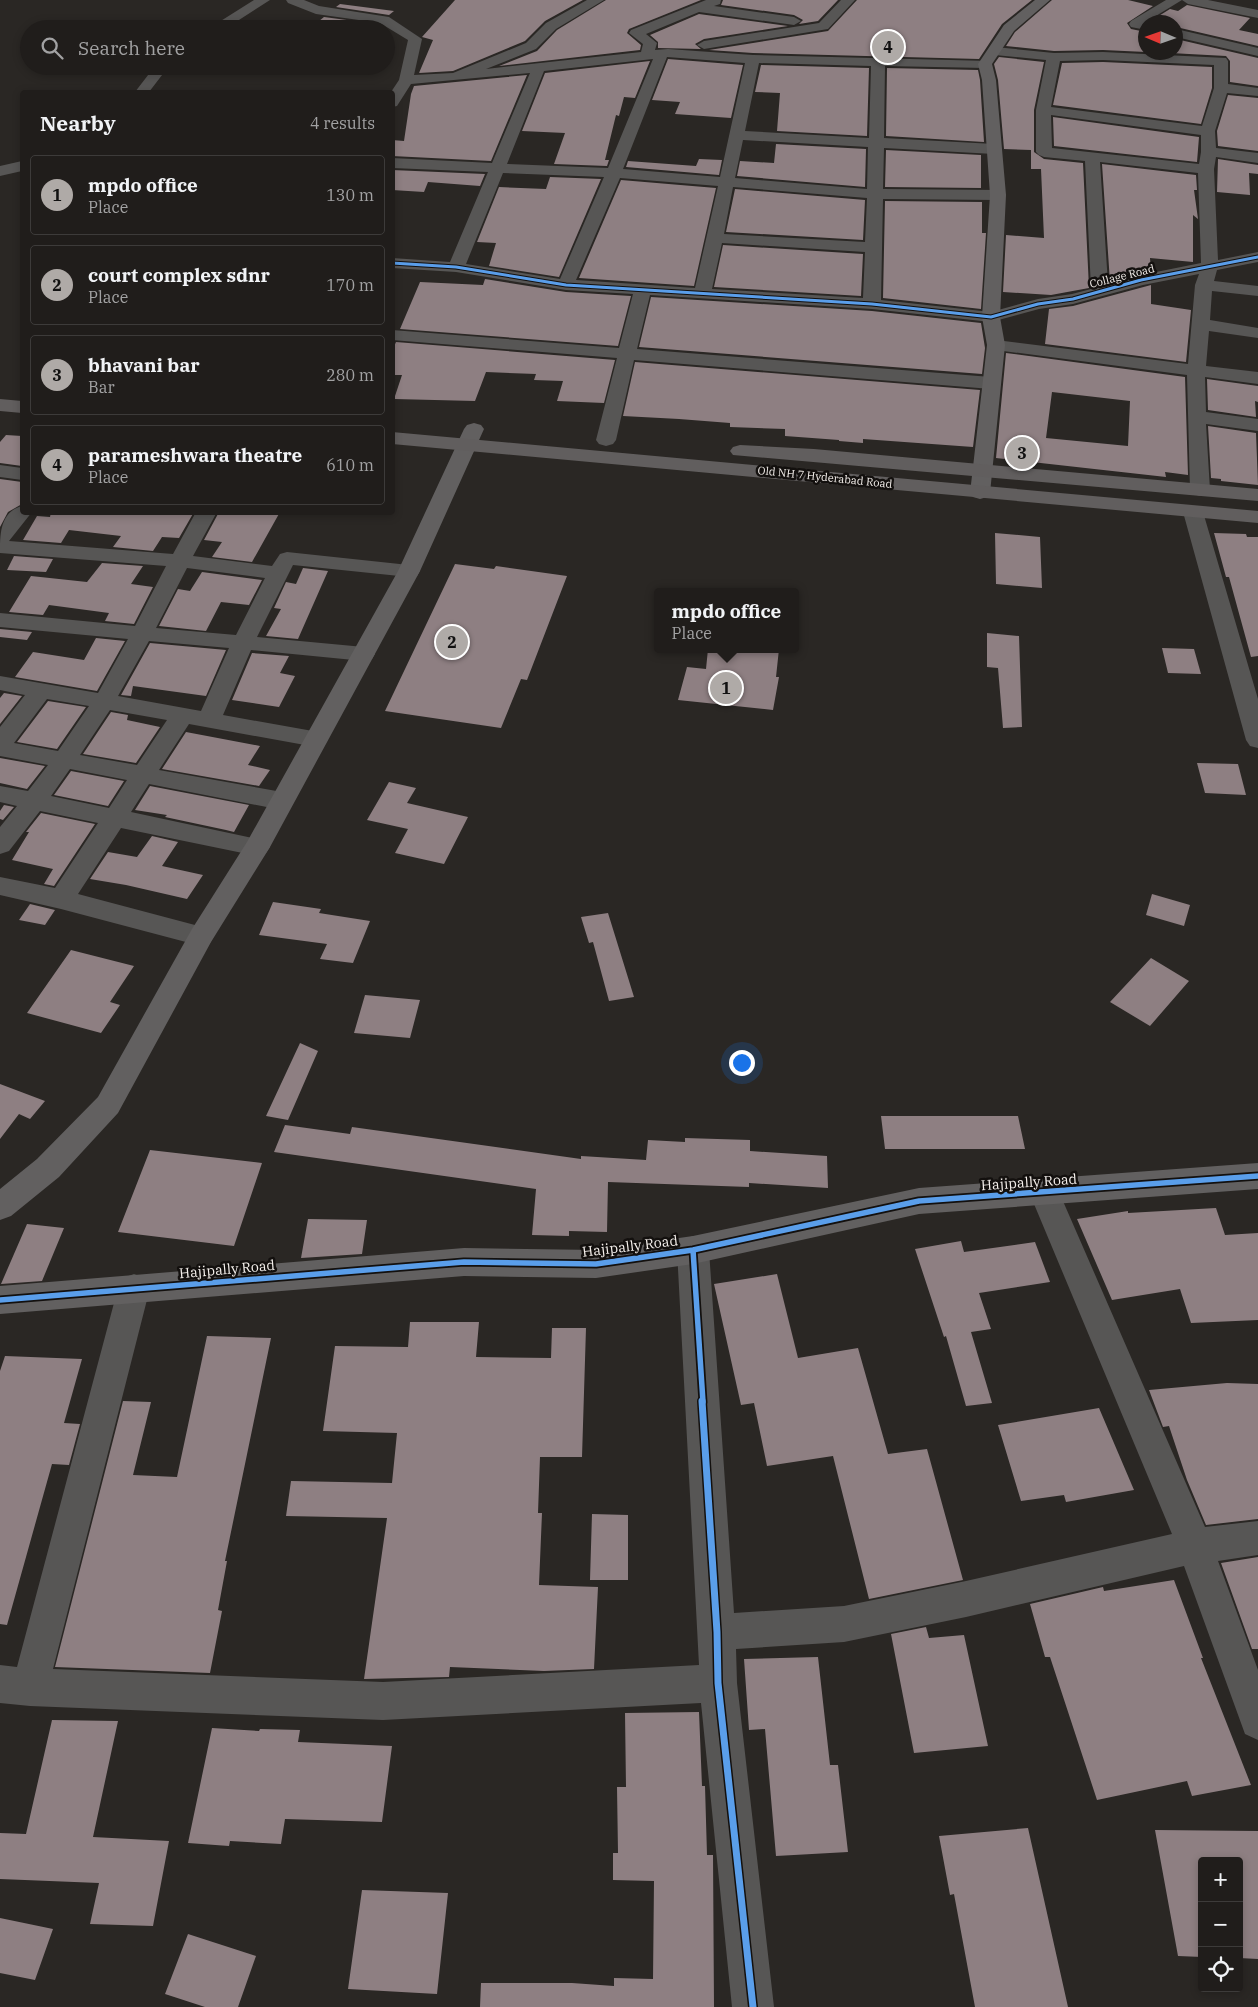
<!DOCTYPE html>
<meta charset="utf-8">
<style>
body{margin:0;font-family:"IBM Plex Serif",serif;background:#2d2a28;color:#f1f3f6}
.controls{position:absolute;right:15px;bottom:15px;display:grid;overflow:hidden;border-radius:5px;box-shadow:0 2px 8px #0003}
.controls button{width:45px;height:45px;display:grid;place-items:center;padding:0;border:0;border-bottom:1px solid #3d3b3a;background:#201d1b;color:#f1f3f6;font:25px sans-serif}
.compass{position:absolute;left:1138px;top:15px;width:45px;height:45px;border-radius:50%;background:#201d1b;box-shadow:0 2px 8px #0003;rotate:272deg}
.you{position:absolute;left:741px;top:1062px;width:18px;height:18px;margin:-12px;border:4px solid #fff;border-radius:50%;background:#1a73e8;box-shadow:0 0 0 8px #1a73e833}
.badge{display:grid;place-items:center;width:32px;height:32px;border-radius:50%;background:#afaaa7;color:#111;font-size:16px;font-weight:700}
.pin{position:absolute;translate:-50% -50%;border:2px solid #fff;box-shadow:0 1px 5px #0006}
.popup{position:absolute;left:654px;top:588px;width:145px;height:65px;box-sizing:border-box;display:grid;place-content:center;border-radius:5px;background:#201d1b;filter:drop-shadow(0 1px 4px #0005);font-size:16px;white-space:nowrap;color:#a2a2a3}
.popup b{font-size:19px;color:#f1f3f6}
.popup::after{content:'';position:absolute;left:50%;top:100%;margin-left:-10px;border:10px solid transparent;border-top-color:#201d1b}
.list{margin:0;padding:0;list-style:none}
h2{display:flex;justify-content:space-between;align-items:center;height:65px;margin:0;padding:0 20px;font-size:21px}
h2 small{font-size:16px;font-weight:400;color:#a2a2a3}
.list li{display:grid;grid-template-columns:32px 1fr auto;gap:15px;align-items:center;box-sizing:border-box;height:80px;margin:0 10px 10px;padding:0 10px;border:1px solid #3d3b3a;border-radius:5px}
.list b{display:block;font-size:19px;white-space:nowrap}
.list p{margin:0;font-size:16px;white-space:nowrap;color:#a2a2a3}
.list em{font-size:16px;font-style:normal;color:#a2a2a3}
.icon{flex:none;width:28px;height:28px;fill:none;stroke:currentColor;stroke-width:2;stroke-linecap:round;stroke-linejoin:round}
.map{position:relative;flex:none;width:1258px;height:2007px;overflow:hidden}
.search{position:absolute;background:#201d1b;box-shadow:0 2px 8px #0003;left:20px;top:20px;width:375px;height:55px;display:flex;align-items:center;gap:12px;box-sizing:border-box;padding:0 18px;border-radius:28px;color:#a2a2a3;font-size:19px}
.panel{position:absolute;background:#201d1b;box-shadow:0 2px 8px #0003;left:20px;top:90px;width:375px;height:425px;border-radius:5px}
.map>svg:first-child{display:block}
.building{fill:#8e7f82;fill-rule:evenodd}
.lines{fill:none;stroke-linecap:round;stroke-linejoin:round}
.street{fill:#575655;fill-rule:evenodd}
.secondary{fill:#626060;fill-rule:evenodd}
.primary{fill:#615e5e;fill-rule:evenodd}
.cycleway-far2-casing{stroke:#13100e;stroke-width:5}
.cycleway-far1-casing{stroke:#13100e;stroke-width:9}
.cycleway-casing{stroke:#13100e;stroke-width:10}
.cycleway-far2{stroke:#5a9eea;stroke-width:3}
.cycleway-far1{stroke:#5a9eea;stroke-width:5.5}
.cycleway{stroke:#5a9eea;stroke-width:7}
.labels{text-anchor:middle;dominant-baseline:central;stroke-width:5;stroke-linejoin:round;paint-order:stroke}
.far-street-label{font-size:11px;fill:#f6f1ed;stroke:#13100e}
.street-label{font-size:14px;fill:#f6f1ed;stroke:#13100e}
</style>
<div class="map">
<svg width="1258" height="2007" viewBox="0 0 1258 2007">
<rect width="100%" height="100%" fill="#2a2724"/>
<!-- building -->
<path class="building" d="M455,0H583L545,21L525,41L453,71L419,73L433,40L422,37Z
M606,0H701L629,29L627,33L641,45L640,50L499,66L537,51L557,30Z
M723,0H838L818,21L799,24L803,20L794,15L721,5Z
M857,0H1032L1002,24L979,59L753,53L709,50L828,31Z
M1052,0H1128L1153,6L1127,23L1131,29L1146,32V52L1103,50L1054,51L1006,46L1015,32Z
M340,4L394,11L389,15L336,7Z
M1187,5L1250,18L1239,30L1258,34V46L1176,27V22H1149L1170,9L1178,11Z
M699,14L788,26L704,39L695,44L701,49L658,48V42L650,35Z
M324,17L377,24L371,29H309Z
M1176,39L1258,58V86L1230,82V61L1226,56L1152,52H1176Z
M999,57L1044,62L1034,110V152L1044,159L1083,163L1089,288L1051,295L1003,292L1006,235L1044,238L1041,169H1031V150L1004,149L998,80L994,64Z
M668,59L743,65L731,118L675,114L680,102L652,100Z
M650,61L635,98L624,97L619,116L616,115L605,160H609L607,166L554,164L565,133L522,131L545,73Z
M1103,62L1212,67V88L1201,124L1053,105L1062,63Z
M761,65L869,68L867,136L777,131L780,93L755,92Z
M887,68L978,70L980,80L984,142L886,136Z
M527,75L491,161L392,156V140L404,141L411,94L414,86Z
M1228,95L1258,98V151L1218,146L1217,131Z
M1053,117L1199,137L1197,162L1054,146Z
M776,144L866,149L865,187L737,176L740,161L774,163Z
M886,150L981,155V188L885,187Z
M699,159L722,160L719,175L626,167L628,161L696,166Z
M1218,159L1258,165V174L1249,173L1250,195L1217,192Z
M1102,164L1196,175L1197,190H1194L1198,219L1193,215V262L1150,258L1151,271L1110,282Z
M392,170L485,174L480,186L428,182L424,192L392,190Z
M550,177L601,179L559,277L489,266L496,243L477,242L499,187L546,189Z
M621,180L716,188L694,286L579,278Z
M735,189L865,200L863,240L726,232Z
M885,201L982,202V233H986L981,309L883,298Z
M723,245L863,254L861,296L714,287Z
M485,279L566,292L631,296L618,346L400,329L420,282L483,285Z
M1151,285V304L1191,310L1186,362L1045,344L1049,309L1073,306Z
M651,297L872,311L981,323L985,348L982,374L639,347Z
M396,342L615,360L604,403L557,401L563,381L534,380L536,374L486,372L475,401L394,399L402,375H392V351Z
M1006,353L1185,377L1188,475L1165,472L1166,477L996,458ZM1052,392L1130,401L1128,446L1046,438Z
M635,362L980,390L973,447L863,439V443L839,441V440L785,436V429L730,427V423L679,419L623,416Z
M1207,379L1258,386V402L1255,401L1256,417L1208,410Z
M1208,426L1256,433L1258,485L1221,481V479L1211,478Z
M6,435L22,436V466L0,463V442Z
M0,479L22,482V504L8,512L0,527Z
M51,512H194L179,538L162,537L153,551L113,547L121,536L69,530L61,543L23,540L37,516L50,517Z
M219,512H280L252,562L212,557L222,542L204,540Z
M995,533L1040,537L1042,588L996,584Z
M1214,533L1246,534L1247,537H1258V656L1251,657L1229,577H1226Z
M14,556L53,559L46,572L7,570Z
M102,563L143,566L131,584L153,587L134,624L105,621L109,613L49,605L43,615L9,612L31,576L87,582Z
M455,564L494,569L496,566L567,576L527,680L521,679L501,728L385,711Z
M303,568L328,571L298,639L266,636L281,609L274,608L286,582L296,584Z
M202,572L262,580L249,605L221,602L206,631L159,626L178,589L190,591Z
M0,629L32,632L27,640L0,637Z
M987,633L1019,636L1022,727L1003,728L998,668L987,667Z
M96,638L125,641L97,691L15,677L33,652L84,660Z
M150,643L226,650L206,696L133,686L131,696L121,695Z
M1162,648L1194,649L1201,674L1168,673Z
M708,649L754,652L755,649H779L776,677H779L773,710L678,700L687,667L706,669Z
M252,653L289,656L280,673L295,676L279,707L232,700Z
M4,693L22,696L0,724V698Z
M48,701L86,707L57,749L17,742Z
M111,712L128,715L127,720L160,727L136,763L83,754Z
M186,732L260,746L248,765L270,770L259,786L162,769Z
M0,758L45,766L27,789L0,783Z
M1197,763L1238,764L1246,795L1205,793Z
M71,771L124,781L108,806L54,795Z
M389,782L416,788L407,803L468,817L444,864L395,853L408,829L367,820Z
M150,786L249,805L234,832L226,830L165,817L167,815L135,810Z
M4,805L14,807L3,820L0,819V811Z
M41,813L95,824L54,886L44,884L53,869L12,860L29,832H26Z
M152,836L178,842L162,866L203,875L187,899L126,885L90,879L108,852L137,857Z
M1152,894L1190,905L1184,926L1146,915Z
M273,902L321,909L319,913L370,921L353,963L320,959L327,944L259,935Z
M30,904L55,910L45,925L19,920Z
M608,913L634,997L609,1001L593,942L589,943L581,917Z
M71,950L134,966L110,1002L120,1005L101,1033L27,1013Z
M1151,958L1189,981L1150,1026L1110,1002Z
M365,995L420,1000L410,1038L354,1033Z
M300,1043L318,1051L288,1120L266,1116Z
M0,1084L45,1101L30,1119L19,1114L0,1139Z
M881,1116H1018L1025,1149H885Z
M285,1125L350,1134L352,1127L581,1159V1156L646,1160L648,1140L685,1142V1138L750,1140V1151L827,1156L828,1188L749,1183V1187L608,1182L607,1232L569,1231V1236L532,1235L536,1189L274,1152Z
M150,1150L262,1163L234,1246L118,1232Z
M1216,1208L1225,1235L1258,1233V1320L1191,1323L1180,1289L1112,1300L1077,1219L1128,1211V1213Z
M308,1219L367,1220L362,1254L301,1258Z
M27,1224L64,1228L42,1281L1,1284Z
M961,1241L964,1252L1035,1242L1050,1282L979,1293L991,1329L971,1332L992,1403L966,1406L946,1336L944,1337L915,1249Z
M777,1274L798,1358L858,1348L888,1454L927,1449L963,1580L869,1599L833,1456L767,1466L754,1403L741,1405L714,1284Z
M410,1322H479L476,1357L551,1358L552,1328H586L582,1457H540L538,1513H542L539,1585L598,1587L594,1669L544,1671L450,1667L449,1677L364,1679L387,1518L286,1516L291,1481L392,1483L397,1433L323,1431L335,1346L408,1347Z
M207,1336L271,1338L225,1561H227L218,1610L222,1611L210,1673L55,1667L123,1401L151,1402L133,1475L177,1477Z
M5,1356L82,1359L64,1423L80,1424L69,1465L52,1464L7,1625L0,1624V1371Z
M1227,1383L1258,1384V1519L1206,1525L1187,1480L1169,1426L1163,1427L1149,1390Z
M1099,1408L1134,1490L1066,1502L1064,1495L1021,1501L998,1425Z
M592,1514L628,1515V1580H590Z
M1258,1557V1649H1252L1221,1563Z
M1174,1580L1203,1658H1201L1251,1785L1192,1796L1187,1781L1097,1800L1050,1657H1045L1030,1604L1103,1587L1104,1591Z
M926,1627L929,1638L964,1635L988,1746L914,1753L891,1634Z
M818,1657L830,1765H838L848,1852L776,1856L765,1729L749,1730L744,1659Z
M699,1712L702,1786H705L707,1855H713L714,2007H480L481,1983H572L614,1986V1978L653,1979L654,1881L613,1880V1853H618L617,1787H626L625,1713Z
M52,1720L118,1721L93,1837L169,1841L153,1926L90,1924L99,1883L0,1879V1833L26,1834Z
M212,1728L259,1731L260,1729L300,1730L298,1742L392,1746L382,1822L285,1819L281,1844L230,1841L229,1846L188,1843Z
M1028,1828L1068,2007H975L954,1894L950,1895L939,1836Z
M1155,1830L1258,1831V1959L1239,1958V1861H1202V1957L1178,1956Z
M362,1890L448,1893L437,1994L348,1989Z
M0,1918L53,1929L35,1980L0,1973Z
M188,1934L256,1956L238,2007H205L165,1994Z"/>
<g class="lines">
<!-- street -->
<path class="street" d="M254,0H270L225,29H208Z
M286,0H304L319,6L389,17L422,39L414,75L453,73L526,43L546,23L587,0H604L556,29L536,49L486,69L641,52L643,44L629,33L631,30L706,0H721L720,4L714,6L794,17L801,21L794,25L699,12L646,34L657,43L655,50L668,49L753,55L990,61L992,64L990,67L985,68L885,66L884,138L994,144L999,146L1002,149L999,152L994,154L884,148L883,189L998,190L1004,192L1006,195L1004,198L998,200L883,199L881,300L991,312L1038,299L1072,294L1091,289L1085,161L1044,157L1039,155L1036,152V110L1046,60L995,55L990,54L988,51L990,48L995,47L1054,53L1103,52L1226,58L1228,61V84L1258,88V96L1227,93L1215,131L1216,148L1258,153V163L1216,157L1214,169L1218,260L1258,252V262L1217,270L1214,281L1258,286V296L1212,291L1210,320L1258,328V338L1209,331L1206,366L1258,372V384L1205,377L1206,412L1258,419V431L1206,424L1210,490L1207,494L1200,496L1193,494L1190,490L1187,375L996,350L990,349L987,345L990,341L996,340L1188,364L1195,285L1199,274L1143,285L1073,304L1039,309L991,322L872,309L650,295L637,349L991,377L998,379L1000,383L998,387L991,389L634,360L616,440L613,444L606,446L599,444L596,440L617,358L392,340V330L619,348L633,294L566,290L456,272L392,268V258L450,262L488,172L392,168V158L492,163L530,73L411,84L397,106L392,107L391,92L399,80L408,40L380,23L316,14L288,3ZM667,57L745,63L720,177L623,169ZM653,59L608,168L507,164L544,71ZM1103,60L1214,65V88L1202,126L1051,107L1060,61ZM759,63L871,66L869,138L745,131ZM1051,115L1201,135V152L1199,164L1052,148ZM743,140L868,147L867,189L735,178ZM1100,162L1198,173L1201,263L1141,275L1108,284ZM503,173L604,177L560,279L466,264ZM620,178L718,186L695,288L576,280ZM733,187L867,198L865,242L724,234ZM722,243L865,252L863,298L712,289Z
M841,0H855L828,29L704,49L697,45L704,41L819,23Z
M1166,0H1208L1258,10V18L1188,4L1182,0L1146,22V30L1131,27L1129,24L1131,21Z
M1176,29L1258,48V56L1176,37Z
M155,66H169L149,92H135Z
M22,161V171L0,176V166Z
M0,465L22,468V480L0,477Z
M22,506V512H32L9,541L173,554L196,512H217L193,556L272,566L280,554L287,552L409,565L417,566L420,571L417,576L409,577L293,565L257,637L364,647L372,649L375,654L372,659L364,661L251,650L223,715L324,733L328,739L324,745L316,747L189,724L159,770L282,792L291,795L294,801L291,807L282,810L149,784L131,812L266,841L270,847L266,853L257,856L121,828L78,894L210,929L214,936L210,943L201,946L61,909L0,895V877L55,888L98,823L40,811L9,851L0,854V827L17,806L0,802V786L28,791L48,765L0,756V727L25,695L0,690V676L98,693L128,639L0,627V613L135,626L166,566L0,553C0,534 0,512 22,506ZM187,568L265,578L236,635L156,628ZM149,641L229,648L201,711L118,696ZM47,699L89,706L58,751L14,743ZM110,710L167,720L137,765L80,755ZM70,769L127,780L109,808L51,796Z
M1193,506L1200,508L1203,512L1258,699V748L1250,746L1246,740L1183,512L1186,508Z
M1044,1179L1055,1183L1059,1192L1205,1527L1258,1521V1555L1218,1561L1258,1670V1740L1245,1734L1184,1566L966,1617L844,1642L736,1649L737,1683L774,2007H732L701,1703L383,1720L30,1706L0,1703V1665L17,1667L118,1288L123,1278L134,1274L145,1278L150,1288L53,1669L383,1682L699,1665L677,1250L682,1240L693,1236L704,1240L709,1250L734,1613L844,1606L966,1581L1172,1534L1029,1192L1033,1183Z"/>
<!-- secondary -->
<path class="secondary" d="M1035,0H1050L1014,31L992,64L996,80L1006,195L1000,317L1005,345L990,493L987,497L980,499L973,497L970,493L987,345L982,317L990,195L982,80L978,64L1004,25Z
M474,423L481,425L484,429L420,571L270,847L211,942L118,1113L59,1177L11,1216L0,1220V1189L37,1159L98,1097L192,929L247,842L398,571L464,429L467,425Z
M1258,1163V1189L919,1214L693,1264L596,1278L464,1276L0,1314V1286L464,1248L596,1250L693,1236L919,1188Z"/>
<!-- primary -->
<path class="primary" d="M0,399L22,401V413L0,411Z
M392,432L1258,511V523L392,444Z
M740,445L814,449L1258,489V501L733,455L730,451L733,447Z"/>
<!-- cycleway-far2 casing -->
<g class="cycleway-far2-casing">
<path id="cycleway-far2" d="M392,263L456,267L566,285L872,304L991,317L1038,304L1073,299L1141,280L1258,257"/>
</g>
<!-- cycleway-far1 casing -->
<g class="cycleway-far1-casing">
<path id="cycleway-far1" d="M693,1250L703,1402
M0,1300L464,1262L596,1264L693,1250L919,1201L1258,1176"/>
</g>
<!-- cycleway casing -->
<g class="cycleway-casing">
<path id="cycleway" d="M702,1401L717,1632L718,1683L753,2007"/>
</g>
<!-- cycleway-far2 -->
<use href="#cycleway-far2" class="cycleway-far2"/>
<!-- cycleway-far1 -->
<use href="#cycleway-far1" class="cycleway-far1"/>
<!-- cycleway -->
<use href="#cycleway" class="cycleway"/>
</g>
<g class="labels">
<!-- far-street labels -->
<g class="far-street-label">
<text transform="translate(1122 276) rotate(-14)">Collage Road</text>
<text transform="translate(825 477) rotate(6)">Old NH 7 Hyderabad Road</text>
</g>
<!-- street labels -->
<g class="street-label">
<text transform="translate(1029 1182) rotate(-4)">Hajipally Road</text>
<text transform="translate(630 1246) rotate(-7)">Hajipally Road</text>
<text transform="translate(227 1269) rotate(-5)">Hajipally Road</text>
</g>
</g>
</svg>
<div class="controls">
<button>+</button>
<button>−</button>
<button><svg class="icon" aria-label="locate" viewBox="0 0 24 24"><circle cx="12" cy="12" r="6"/><path d="M12 2v4M12 18v4M2 12h4M18 12h4"/></svg></button>
</div>
<svg class="compass" viewBox="-18 -18 36 36"><path d="M0-13l5 13h-10z" fill="#e53935"/><path d="M0 13l5-13h-10z" fill="#a2a2a3"/></svg>
<div class="you"></div>
<div class="pin badge" style="left:726px;top:688px">1</div>
<div class="popup"><b>mpdo office</b>Place</div>
<div class="pin badge" style="left:452px;top:642px">2</div>
<div class="pin badge" style="left:1022px;top:453px">3</div>
<div class="pin badge" style="left:888px;top:47px">4</div>
<div class="search"><svg class="icon" aria-label="search" viewBox="0 0 24 24"><circle cx="10" cy="10" r="6"/><path d="M15 15l6 6"/></svg>Search here</div>
<section class="panel">
<h2>Nearby<small>4 results</small></h2>
<ul class="list">
<li><span class="badge">1</span><div><b>mpdo office</b><p>Place</p></div><em>130 m</em></li>
<li><span class="badge">2</span><div><b>court complex sdnr</b><p>Place</p></div><em>170 m</em></li>
<li><span class="badge">3</span><div><b>bhavani bar</b><p>Bar</p></div><em>280 m</em></li>
<li><span class="badge">4</span><div><b>parameshwara theatre</b><p>Place</p></div><em>610 m</em></li>
</ul>
</section>
</div>
